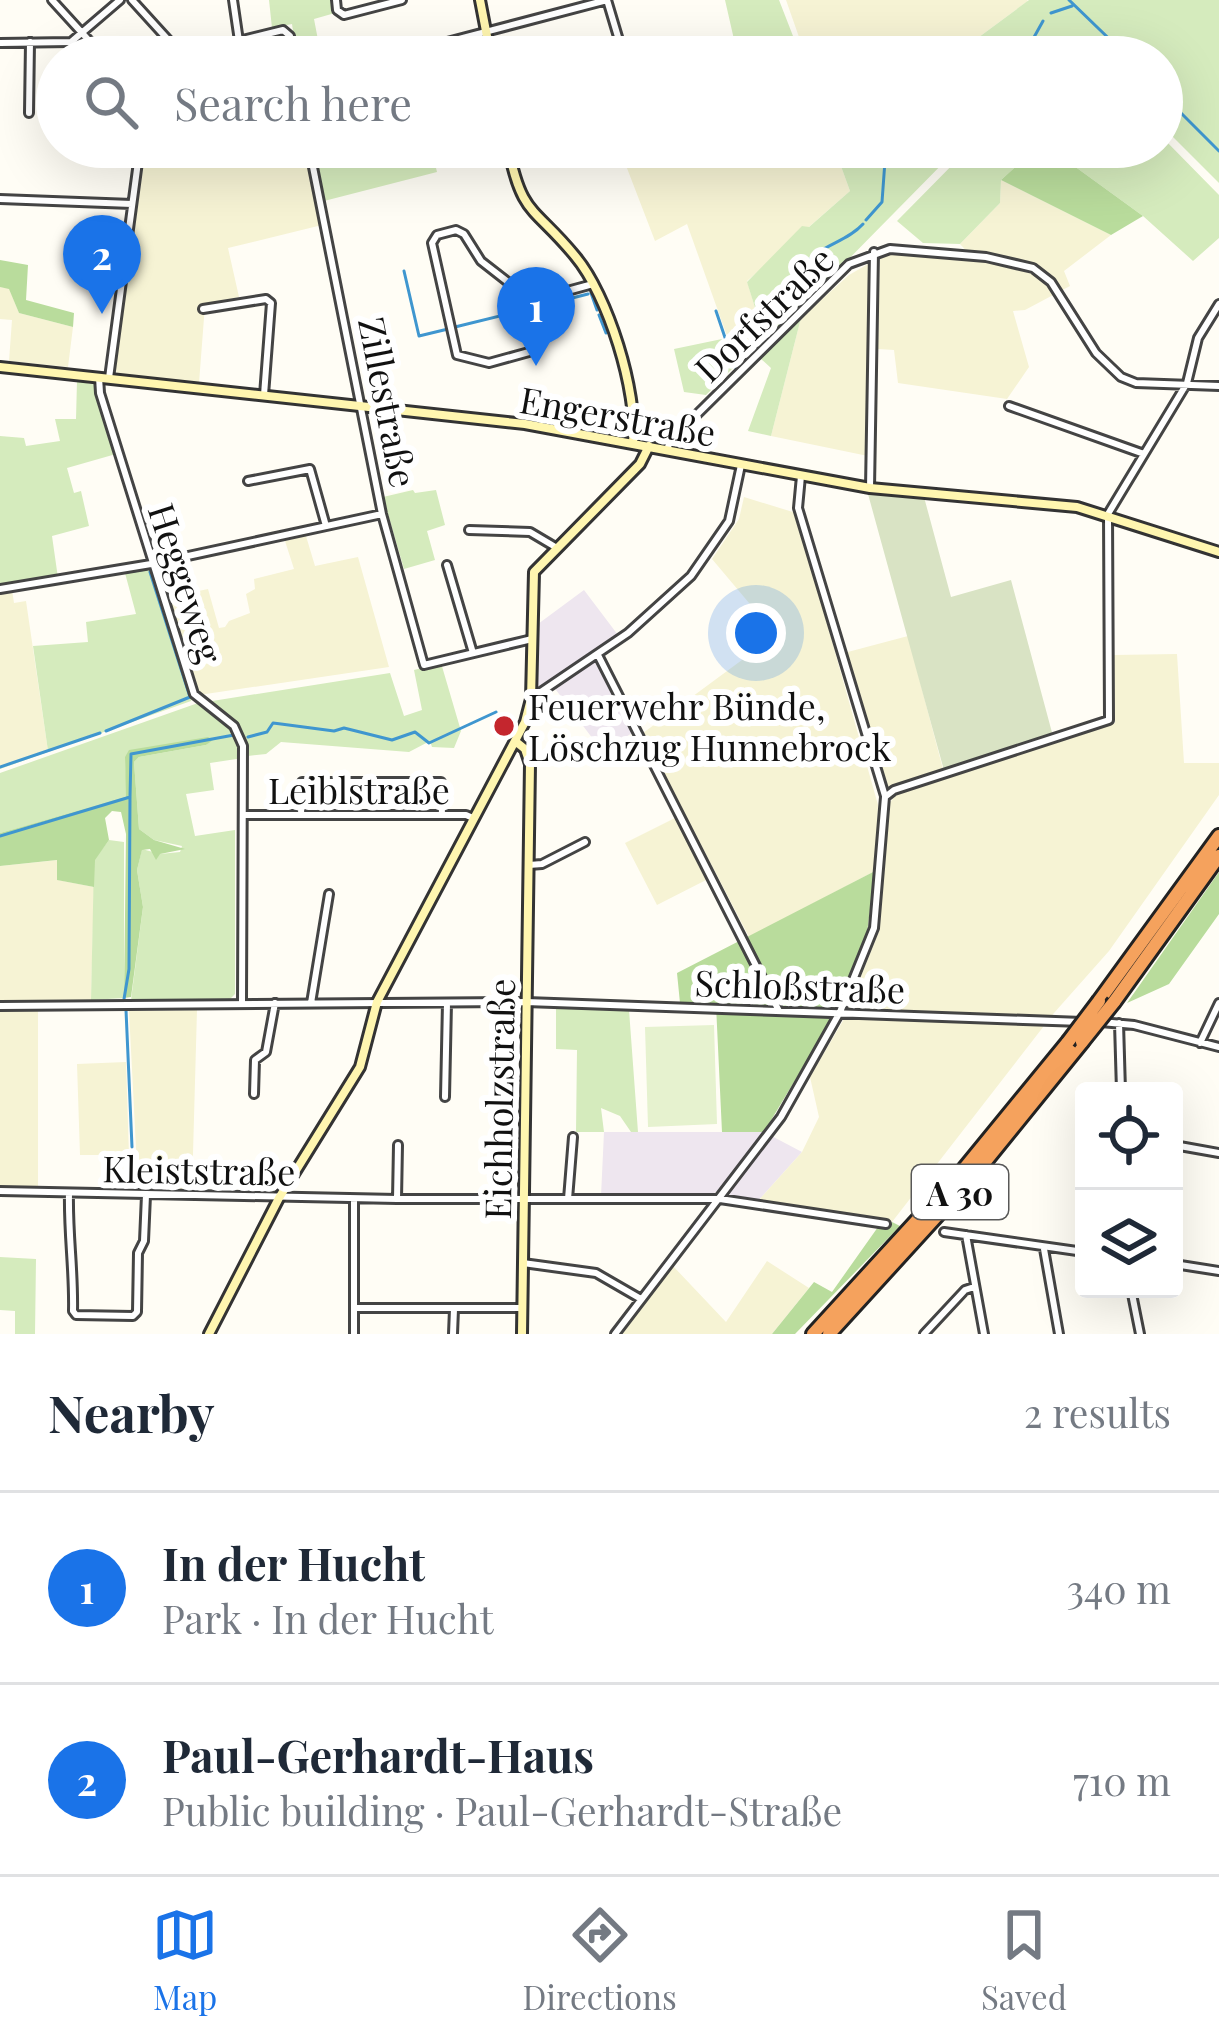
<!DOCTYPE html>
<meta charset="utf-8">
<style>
body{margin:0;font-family:"Playfair Display",serif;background:#f2f2f3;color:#1f2937}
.controls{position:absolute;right:36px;bottom:36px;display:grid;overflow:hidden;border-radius:12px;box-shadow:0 12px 48px #0002}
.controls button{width:108px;height:108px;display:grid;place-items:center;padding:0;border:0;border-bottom:3px solid #e0e1e3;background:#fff;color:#1f2937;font:60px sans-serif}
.you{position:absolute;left:756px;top:633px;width:42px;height:42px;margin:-30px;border:9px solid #fff;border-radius:50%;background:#1a73e8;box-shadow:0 0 0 18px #1a73e833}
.badge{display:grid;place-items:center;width:78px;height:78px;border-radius:50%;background:#1a73e8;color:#fff;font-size:39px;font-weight:700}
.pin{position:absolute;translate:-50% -99px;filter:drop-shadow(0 3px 6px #0008)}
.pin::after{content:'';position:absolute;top:63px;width:42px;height:36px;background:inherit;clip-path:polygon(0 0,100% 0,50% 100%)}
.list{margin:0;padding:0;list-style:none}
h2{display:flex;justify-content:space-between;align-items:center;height:156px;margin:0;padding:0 48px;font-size:51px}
h2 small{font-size:39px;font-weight:400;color:#747a83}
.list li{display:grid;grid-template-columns:78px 1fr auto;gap:36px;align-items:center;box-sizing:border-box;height:192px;padding:0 48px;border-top:3px solid #e0e1e3}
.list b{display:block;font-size:45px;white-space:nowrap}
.list p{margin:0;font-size:39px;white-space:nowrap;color:#747a83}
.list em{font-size:39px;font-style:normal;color:#747a83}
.icon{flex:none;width:66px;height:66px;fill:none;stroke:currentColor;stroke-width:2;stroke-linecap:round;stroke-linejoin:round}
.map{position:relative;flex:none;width:1219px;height:1334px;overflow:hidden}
.search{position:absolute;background:#fff;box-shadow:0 12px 48px #0002;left:36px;right:36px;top:36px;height:132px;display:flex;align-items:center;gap:30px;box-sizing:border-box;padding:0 42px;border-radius:66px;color:#747a83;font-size:45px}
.sheet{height:540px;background:#fff}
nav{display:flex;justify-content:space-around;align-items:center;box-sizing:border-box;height:168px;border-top:3px solid #e0e1e3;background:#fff;font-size:33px;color:#747a83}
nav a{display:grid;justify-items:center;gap:6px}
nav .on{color:#1a73e8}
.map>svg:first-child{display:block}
.industrial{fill:#eee6ef}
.farmland{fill:#f6f3d4}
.green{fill:#d5ebbd}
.forest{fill:#b9dc9c}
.cemetery{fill:#d9e3c4}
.pitch{fill:#e6f2cf}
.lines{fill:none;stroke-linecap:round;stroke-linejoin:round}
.stream{stroke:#3f96cf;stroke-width:3}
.street-casing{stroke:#444;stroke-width:12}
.secondary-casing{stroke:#333;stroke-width:14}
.highway-casing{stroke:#222;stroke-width:18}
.street{stroke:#fff;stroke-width:6}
.secondary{stroke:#fff6b0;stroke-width:8}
.highway{stroke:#f5a25d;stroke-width:12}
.highway-bridge-casing{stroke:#222;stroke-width:18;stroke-linecap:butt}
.highway-bridge{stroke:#f5a25d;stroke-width:12}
.poi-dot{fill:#c4262e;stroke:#fff;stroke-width:4.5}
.labels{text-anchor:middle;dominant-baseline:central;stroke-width:12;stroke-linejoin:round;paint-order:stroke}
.shield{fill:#fff;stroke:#585858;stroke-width:3}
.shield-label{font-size:33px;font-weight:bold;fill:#111}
.street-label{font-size:36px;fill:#111;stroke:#fff}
.poi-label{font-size:36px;fill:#111;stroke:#fff;text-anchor:start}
</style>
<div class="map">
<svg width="1219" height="1334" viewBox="0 0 1219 1334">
<rect width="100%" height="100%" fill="#fffdf5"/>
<!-- industrial -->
<path class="industrial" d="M584,590L618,635L591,656L634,732L602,751L550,682L537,688L538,624Z
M604,1132H764L802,1152L758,1201L733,1197L722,1188L711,1195L601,1196Z"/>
<!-- farmland -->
<path class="farmland" d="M786,0H1027L1028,1L952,57H806Z
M146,147H306L322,225L228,248L239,297L205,305L199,383L118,374L115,370Z
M652,147H834L850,191L747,281L764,338L737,364L687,224L655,241L625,163Z
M1001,180L1111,235L1064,271L1070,286L1025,310L1013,311L1029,367L1007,399L898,383L894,350L878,349L880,258L890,252L973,258L960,244L1000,203Z
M868,264L872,271L868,456L771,436L801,318L849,275Z
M0,287L9,288L19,313L73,327L68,367L9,361L12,320L0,319Z
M744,497L796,513L878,805L875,871L749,937L643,733L776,635L712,559L739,519Z
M306,536L315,566L358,557L389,667L199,695L166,598L208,589L219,628L225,627L229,621L250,613L246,594L255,589L254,579L294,569L285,541Z
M12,590L14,603L26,601L48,751L0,766V592Z
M908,636L944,773L1115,723L1114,655L1177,654L1184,763H1219V795L1109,951L1054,1013L892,1222L758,1201L802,1152L819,1117L810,1077L844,1019L879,931L889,804L897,793L934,778L885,789L844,653Z
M677,817L710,878L657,905L625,843Z
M58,860V880L94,887L91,1000L0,1002V866Z
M38,1009V1189L0,1188V1011Z
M197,1010L192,1190H141L138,1187L129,1011Z
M126,1062L129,1155H80L77,1064Z
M767,1261L809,1288L772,1334H621L673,1266L726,1322Z"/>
<!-- green -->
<path class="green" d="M269,0H333L335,13L314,19L318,40L295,44L292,24L272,28Z
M725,0H779L800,54L795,57H738Z
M1029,0H1219V183L1162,126V57H1094L1076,39L1066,41L1050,57H952Z
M1162,137L1219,195V238L1193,261L1143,216L1048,147H1162Z
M401,147H431L437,172L324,201L318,167Z
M834,147H959L766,343L747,282L802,226L809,227L850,191Z
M970,147H1037L1001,180L1000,203L960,244L923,243L897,221Z
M801,318L771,436L748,431L771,368L760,358Z
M722,339L733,368L706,395L684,392L674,349Z
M77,381L96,385L116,454L67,468L74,493L81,491L89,526L52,536L58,578L0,585V436L24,438L26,446L60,441L55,419H76Z
M413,490L415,493L436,490L445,525L427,531L435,560L404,569L383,497Z
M144,567L151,570L155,579L193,695L191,701L0,769V766L48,751L33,646L88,642L86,622L136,614L125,573Z
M441,663L461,731L454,748L432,747L430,741L409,752L281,742L266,754L248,756L236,725L206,702L390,673L404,716L422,710L414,670Z
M198,703L236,731L243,758L210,763L214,790L186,794L195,836L235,830V994L230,999L131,1000L143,907L137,870L142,849L160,854L180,852L182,846L154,840L139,829L134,762L139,757L206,745L213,738L125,757L127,797L0,833V773Z
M109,840L124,842V998L91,1000L94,860Z
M556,1006L629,1010L638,1132H631L620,1116L601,1108L604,1132H576L577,1050L556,1049Z
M0,1257L36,1259L35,1334H15V1311L0,1310Z"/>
<!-- forest -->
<path class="forest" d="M1037,147H1048L1143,216L1111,235L1001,180Z
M0,260L28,265L26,300L74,313L73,327L19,313L9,289L0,287Z
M208,737L213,740L206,745L139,757L134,762L139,829L154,840L185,849L160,854L156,860L150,849L142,850L137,870L143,907L131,997L124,998L126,834L121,812L112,811L105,818L109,840L95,860L94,887L57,880V860L0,866V833L126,797L125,757L129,750Z
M875,871L867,933L831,1020L764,1132H722L716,1005L680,1003L677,973Z
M1219,872V914L1169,984L1127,1003Z
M892,1222L900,1226L795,1334H772L814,1282L832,1292L878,1227L887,1228Z"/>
<!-- cemetery -->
<path class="cemetery" d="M868,494L924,497L951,597L1011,580L1054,740L945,774Z"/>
<!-- pitch -->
<path class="pitch" d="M714,1025L717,1124L648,1127L645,1027Z"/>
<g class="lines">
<!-- stream -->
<path class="stream" d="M1069,0L1128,57
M1051,13L1072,6
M1023,57L1043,21
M1162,94L1219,151
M866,220L882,202L886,147
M404,271L419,336L448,329
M591,293L597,310
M529,309L588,294
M716,311L735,367
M599,315L606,333
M785,320C794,303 795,280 806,264C820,245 847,242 863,224
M455,327L520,311
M127,572L146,569
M106,731L190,697L150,572
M248,737L267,732L273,723L281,724L334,731L344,728L392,740L415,732L429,743L496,712
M0,767L100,733
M0,836L130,797L131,754L234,735
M124,999L129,969L130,797
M126,1010L132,1147"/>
<!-- street casing -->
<g class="street-casing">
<path id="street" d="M52,0L104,57
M132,0L182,55L283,30L290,36L293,57
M233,0L239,41
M336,0L337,10L344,15L402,0
M0,43L71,42L120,0
M390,57L607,0L624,57
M29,113L30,42
M309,147L382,514L424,665L532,639
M0,199L132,204
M456,230L464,234L481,261L513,286L535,341L529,352L489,363L457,355L432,243L437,235Z
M523,303L593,284
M203,309L266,299L271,303L264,395
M99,377L100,393L194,694L234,726L243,746L242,1003
M109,378L140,147
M1009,406L1144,454
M667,450L670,441L849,264L890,249L986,257L1033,268L1051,282L1096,353L1121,377L1136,383L1219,386
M801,476L798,508L885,796
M248,481L310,469L326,526
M870,488L874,252
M469,530L530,532L557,548
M447,565L473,653
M0,589L151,564L382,514
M598,655L779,1011
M532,698L628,633L691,576L729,521L741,465
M244,815H466L473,818
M301,815L302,782H441L442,815
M529,865L542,864L585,842
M311,1003L329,894
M0,1006L526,1002L1082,1022
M1101,1022L1134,1025L1219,1047
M1119,1023L1121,1091
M1200,1043L1219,1003
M254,1094L255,1060L266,1052L275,1003
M445,1097L447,1003
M1174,1145L1219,1153
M0,1191L397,1199H720L886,1224
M69,1193C68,1234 74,1270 73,1311L76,1315L133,1316L137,1312L138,1253L144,1241L146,1195
M397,1199L398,1145
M568,1199L573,1137
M944,1232L1084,1252
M966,1235L984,1334
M1044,1249L1059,1334
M523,1263L596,1273L641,1299
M1174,1264L1219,1271
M1131,1289L1140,1334
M354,1308H523
M354,1334V1199
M453,1334L454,1309
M615,1334L781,1117L840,1012L874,928L885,797L894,790L1109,720L1108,514L1187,383L1198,338L1219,304
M924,1334L965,1290L974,1287"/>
</g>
<!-- secondary casing -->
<g class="secondary-casing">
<path id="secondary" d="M480,0L491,57
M508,147C522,217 534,206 575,256C608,295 638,392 633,442
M0,367L525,424L870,488L1077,507L1219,552
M515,741L525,749L530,764L522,1334
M209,1334L279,1198L360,1067L377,1002L525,722L531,699L534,572L640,464L649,446"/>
</g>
<!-- highway casing -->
<g class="highway-casing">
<path id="highway" d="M1099,1001L1219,836
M1114,1002L1219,856
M813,1334L964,1169L1068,1042
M829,1334L975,1174L1082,1042"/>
</g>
<!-- street -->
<use href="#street" class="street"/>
<!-- secondary -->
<use href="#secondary" class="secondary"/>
<!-- highway -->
<use href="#highway" class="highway"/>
<!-- highway-bridge casing -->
<g class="highway-bridge-casing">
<path id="highway-bridge" d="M1068,1042L1099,1001
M1082,1042L1114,1002"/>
</g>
<!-- highway-bridge -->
<use href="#highway-bridge" class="highway-bridge"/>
</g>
<!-- markers -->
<circle class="poi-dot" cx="504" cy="726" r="12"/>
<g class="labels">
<!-- shield labels -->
<rect class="shield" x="912" y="1165" width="96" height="54" rx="9"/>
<g class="shield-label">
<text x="960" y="1192">A 30</text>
</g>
<!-- street labels -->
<g class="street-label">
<text transform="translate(763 313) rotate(-44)">Dorfstraße</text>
<text transform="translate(389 402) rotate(79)">Zillestraße</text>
<text transform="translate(618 415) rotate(10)">Engerstraße</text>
<text transform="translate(187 583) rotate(72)">Heggeweg</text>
<text x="359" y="789">Leiblstraße</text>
<text transform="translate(800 985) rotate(2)">Schloßstraße</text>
<text transform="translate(498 1099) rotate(-89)">Eichholzstraße</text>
<text transform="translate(199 1169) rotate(1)">Kleiststraße</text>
</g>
<!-- poi labels -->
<g class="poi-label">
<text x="528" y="705">Feuerwehr Bünde,<tspan x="528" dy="41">Löschzug Hunnebrock</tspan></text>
</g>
</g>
</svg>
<div class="controls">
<button><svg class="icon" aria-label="locate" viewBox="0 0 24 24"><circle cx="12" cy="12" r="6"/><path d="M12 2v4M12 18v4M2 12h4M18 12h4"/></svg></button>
<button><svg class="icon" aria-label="layers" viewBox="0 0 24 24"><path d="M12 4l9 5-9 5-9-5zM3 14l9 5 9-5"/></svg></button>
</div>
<div class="you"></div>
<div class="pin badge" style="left:536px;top:366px">1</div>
<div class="pin badge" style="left:102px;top:314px">2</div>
<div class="search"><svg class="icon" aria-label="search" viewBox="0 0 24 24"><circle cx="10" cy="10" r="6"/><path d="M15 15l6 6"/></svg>Search here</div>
</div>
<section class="sheet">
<h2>Nearby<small>2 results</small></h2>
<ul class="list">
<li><span class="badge">1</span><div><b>In der Hucht</b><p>Park · In der Hucht</p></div><em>340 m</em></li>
<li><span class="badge">2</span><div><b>Paul-Gerhardt-Haus</b><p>Public building · Paul-Gerhardt-Straße</p></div><em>710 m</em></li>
</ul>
</section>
<nav>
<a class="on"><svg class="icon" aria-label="map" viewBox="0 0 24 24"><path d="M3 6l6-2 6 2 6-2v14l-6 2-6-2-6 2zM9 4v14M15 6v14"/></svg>Map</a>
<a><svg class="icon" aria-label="directions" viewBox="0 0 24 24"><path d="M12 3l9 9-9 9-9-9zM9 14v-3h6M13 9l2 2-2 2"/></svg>Directions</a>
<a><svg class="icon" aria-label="saved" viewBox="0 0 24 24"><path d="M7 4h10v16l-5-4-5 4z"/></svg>Saved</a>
</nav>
